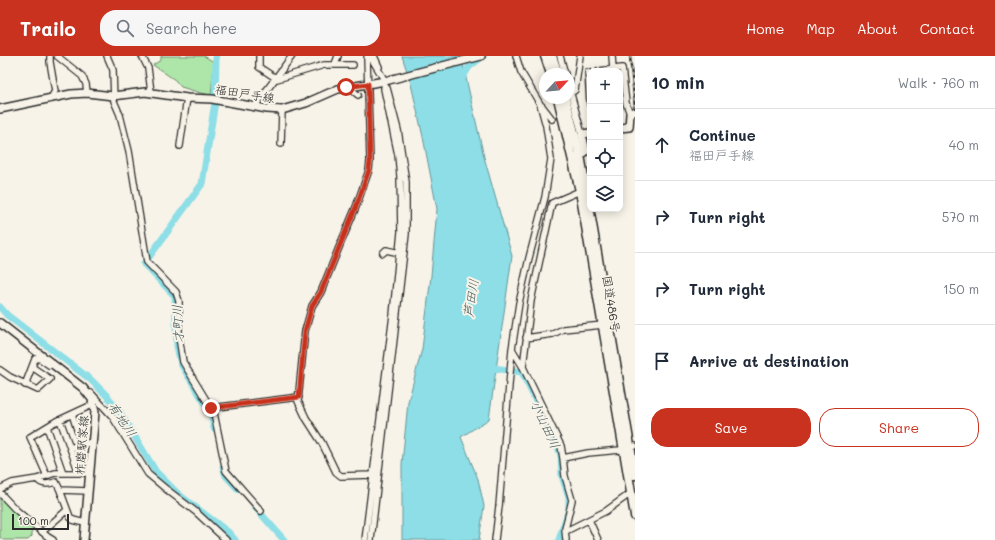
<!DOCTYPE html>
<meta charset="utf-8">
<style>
body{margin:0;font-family:Mali,"Klee One",sans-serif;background:#f6f6f7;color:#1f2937}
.controls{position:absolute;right:12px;top:12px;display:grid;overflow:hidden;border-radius:8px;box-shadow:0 2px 10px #0003}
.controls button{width:36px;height:36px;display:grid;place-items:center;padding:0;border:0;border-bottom:1px solid #e0e1e3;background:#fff;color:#1f2937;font:20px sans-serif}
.compass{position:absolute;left:539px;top:12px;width:36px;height:36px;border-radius:50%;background:#fff;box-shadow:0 2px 10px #0003;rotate:64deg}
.scale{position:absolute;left:12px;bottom:10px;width:57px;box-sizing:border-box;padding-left:4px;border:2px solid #2b2b2b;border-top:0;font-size:11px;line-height:14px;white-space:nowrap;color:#2b2b2b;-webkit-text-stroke:3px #f7f3e8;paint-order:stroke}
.stop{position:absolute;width:12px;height:12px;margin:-9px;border:3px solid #c8321e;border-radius:50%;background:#fff}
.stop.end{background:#c8321e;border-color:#fff;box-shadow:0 1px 4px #0008}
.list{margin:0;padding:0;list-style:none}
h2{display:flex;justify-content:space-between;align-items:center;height:52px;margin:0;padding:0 16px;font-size:17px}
h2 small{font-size:13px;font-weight:400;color:#747a83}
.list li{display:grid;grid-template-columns:26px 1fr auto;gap:12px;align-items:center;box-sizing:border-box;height:72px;padding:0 16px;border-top:1px solid #e0e1e3}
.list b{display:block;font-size:15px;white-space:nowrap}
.list p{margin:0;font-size:13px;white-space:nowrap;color:#747a83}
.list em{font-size:13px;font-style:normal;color:#747a83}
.actions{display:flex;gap:8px;padding:12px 16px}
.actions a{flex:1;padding:9px 0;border:1px solid #c8321e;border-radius:16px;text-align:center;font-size:14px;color:#c8321e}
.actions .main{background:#c8321e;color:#fff}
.icon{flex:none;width:22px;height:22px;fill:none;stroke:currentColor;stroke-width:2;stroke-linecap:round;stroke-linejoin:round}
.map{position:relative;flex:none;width:635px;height:484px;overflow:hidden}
header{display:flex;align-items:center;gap:24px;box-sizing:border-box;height:56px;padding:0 20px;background:#c8321e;color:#fff}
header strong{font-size:19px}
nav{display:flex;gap:22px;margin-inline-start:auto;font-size:14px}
.search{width:280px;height:36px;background:#f6f6f7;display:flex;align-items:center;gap:10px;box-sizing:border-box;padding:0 14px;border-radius:16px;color:#747a83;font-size:15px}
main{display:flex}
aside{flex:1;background:#fff}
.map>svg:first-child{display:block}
.green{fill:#aee6aa;stroke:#6c886a}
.water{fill:#8ddee6;stroke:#66969b}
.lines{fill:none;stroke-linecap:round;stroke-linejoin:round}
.stream{stroke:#66969b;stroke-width:1}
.river{stroke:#8ddee6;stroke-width:7}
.minor-casing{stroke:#2b2b2b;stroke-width:8}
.major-casing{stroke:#2b2b2b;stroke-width:10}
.highway-casing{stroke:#2b2b2b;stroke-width:11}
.minor{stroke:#f7f3e8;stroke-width:5.5}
.major{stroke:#f7f3e8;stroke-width:7}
.highway{stroke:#f7f3e8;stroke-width:8}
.rail-casing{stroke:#2b2b2b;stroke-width:2.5}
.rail{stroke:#f7f3e8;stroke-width:1;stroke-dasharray:3;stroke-linecap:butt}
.route{stroke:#c8321e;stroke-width:5}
.labels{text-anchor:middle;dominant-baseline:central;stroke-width:4;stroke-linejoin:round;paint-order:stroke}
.street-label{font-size:12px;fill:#2b2b2b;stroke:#f7f3e8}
.water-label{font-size:13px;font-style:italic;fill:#44585a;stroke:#f7f3e8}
</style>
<header>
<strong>Trailo</strong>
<div class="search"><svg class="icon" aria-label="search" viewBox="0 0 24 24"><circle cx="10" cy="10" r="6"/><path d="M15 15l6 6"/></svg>Search here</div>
<nav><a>Home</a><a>Map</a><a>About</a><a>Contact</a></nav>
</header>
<main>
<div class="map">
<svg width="635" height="484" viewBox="0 0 635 484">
<rect width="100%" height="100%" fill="#f7f3e8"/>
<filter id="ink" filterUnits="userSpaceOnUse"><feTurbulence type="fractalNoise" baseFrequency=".025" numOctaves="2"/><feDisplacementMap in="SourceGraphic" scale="8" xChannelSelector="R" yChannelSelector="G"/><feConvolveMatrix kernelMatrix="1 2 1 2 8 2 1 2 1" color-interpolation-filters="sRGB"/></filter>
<g filter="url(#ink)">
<!-- green -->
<path class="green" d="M161,0H204L214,6L211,39L201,37L181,31L175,24L153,9L161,4Z
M0,439L32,470V480L28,484H3L0,481Z"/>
<!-- water -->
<path class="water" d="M402,0H461L484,101L512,200L489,363L461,381L478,423L484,450L479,484H402V408L408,346L422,293L431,220L437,153L423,81L411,28Z"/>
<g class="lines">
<!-- stream -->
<path class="stream" d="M465,16L469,6"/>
<!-- river -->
<path class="river" d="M460,25L469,11L483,0
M0,251L7,259L91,324L107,340L120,356L156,416L178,438L228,476L235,484
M486,311L522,316L558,391L561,399L562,420L569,441V453L559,484
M214,372L211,357L181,308L177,290L175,240L144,208L202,128L215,46L216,2
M223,411L226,420L238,433
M255,451L284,484"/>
<!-- minor casing -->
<g class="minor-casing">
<path id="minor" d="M50,0V6L55,35L51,42
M57,0L82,20L86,28L87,37
M107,0L113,14L114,45L120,59L129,95L147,206L176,236L179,245V281L183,306L214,357L226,415L261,455
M142,0L148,12L151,36
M259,0V11L277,23L324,9H353
M368,0L367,1L370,105L369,114L356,151L340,189L321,236L312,250L305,275L298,345L306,362L322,387L336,416L341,420L372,419
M374,0L379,11
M560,0L565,18
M612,0L613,13
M335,8L338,0
M599,15L622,12L626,47L630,58
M588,16L590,48
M569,31L582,78
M345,34H352L358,39
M571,37L575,34L580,0
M255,50L292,0
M542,50L552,63
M281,88L282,54
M180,90L187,42
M383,197L386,194L400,197
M526,282L553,278L563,273L603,269
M512,293L523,311L561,390L563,402L565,420L572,444L565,473L566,484
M523,311L531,245L552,147L580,135
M0,314L10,321L38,334L50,323L32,311
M25,329L35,303L39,302L49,309
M91,337L112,360L148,418L166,433L196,456L226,484
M211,352L299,341
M72,358L82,389
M60,364L79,417
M47,371L63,417
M70,392L92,386
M563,402L588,397L620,394L635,390
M47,420L30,381L53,367L94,348
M37,423C42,430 49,428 56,426L60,434L88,435
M0,433L12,427L37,423L55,417H90
M60,434L70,461L73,464L85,467
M0,437L15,453L48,481L53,484
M589,464L598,484
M565,473L568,474L606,455L631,437
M42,476L67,454
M365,484L393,259L401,176L400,120L398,99L384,33L385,25L370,0
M371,484L406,178V126L398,74L387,32
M495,484L499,450L512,293L519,247L529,202L545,141L551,103L546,70L540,48L521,16L516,0"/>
</g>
<!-- major casing -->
<g class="major-casing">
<path id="major" d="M0,53L71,38L87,37L113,40L145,36L187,42L212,43L267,53L282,54L306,47L338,33L385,25L481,0
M620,72L629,71L630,58L635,55
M575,101L583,98L586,95L582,78L590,77
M0,267L83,332L92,343L95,356L84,484"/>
</g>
<!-- highway casing -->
<g class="highway-casing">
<path id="highway" d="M545,0L551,18
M552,0L558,18
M558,42L580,135L635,460
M565,42L580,99L586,133L635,419"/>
</g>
<!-- minor -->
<use href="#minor" class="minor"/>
<!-- major -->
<use href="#major" class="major"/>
<!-- highway -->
<use href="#highway" class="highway"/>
<!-- rail casing -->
<g class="rail-casing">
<path id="rail" d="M630,0L635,52"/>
</g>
<!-- rail -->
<use href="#rail" class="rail"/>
</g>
</g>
<g class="lines" filter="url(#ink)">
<!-- route -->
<path class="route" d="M211,352L299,341L305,275L312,250L321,236L340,189L356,151L369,114L370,105L368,28L346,31"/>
</g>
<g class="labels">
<!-- street labels -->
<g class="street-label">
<text transform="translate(245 37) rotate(9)">福田戸手線</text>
<text transform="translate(612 248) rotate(81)">国道486号</text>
<text transform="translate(81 389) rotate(-86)">柞磨駅家線</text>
</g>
<!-- water labels -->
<g class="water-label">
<text transform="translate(470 242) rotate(-81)">芦田川</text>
<text transform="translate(177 268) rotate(-93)">才町川</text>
<text transform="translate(123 363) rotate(56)">有地川</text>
<text transform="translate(546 368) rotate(65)">小山田川</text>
</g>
</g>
</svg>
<div class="controls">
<button>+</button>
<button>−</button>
<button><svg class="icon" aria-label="locate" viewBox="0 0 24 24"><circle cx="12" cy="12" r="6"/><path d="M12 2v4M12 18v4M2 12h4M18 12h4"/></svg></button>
<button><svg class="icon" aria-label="layers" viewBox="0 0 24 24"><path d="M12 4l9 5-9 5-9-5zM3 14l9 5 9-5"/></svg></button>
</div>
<svg class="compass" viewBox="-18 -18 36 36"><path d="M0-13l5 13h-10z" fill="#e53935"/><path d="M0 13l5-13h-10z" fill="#747a83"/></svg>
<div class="scale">100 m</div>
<div class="stop" style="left:346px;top:31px"></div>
<div class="stop end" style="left:211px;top:352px"></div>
</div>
<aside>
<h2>10 min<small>Walk · 760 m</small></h2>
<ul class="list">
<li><svg class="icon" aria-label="ahead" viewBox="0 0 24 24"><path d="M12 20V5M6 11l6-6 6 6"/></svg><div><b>Continue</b><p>福田戸手線</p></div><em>40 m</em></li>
<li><svg class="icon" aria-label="right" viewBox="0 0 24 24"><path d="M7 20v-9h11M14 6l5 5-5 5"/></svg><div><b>Turn right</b></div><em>570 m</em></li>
<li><svg class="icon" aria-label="right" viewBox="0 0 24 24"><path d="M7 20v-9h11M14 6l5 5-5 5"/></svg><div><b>Turn right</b></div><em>150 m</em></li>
<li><svg class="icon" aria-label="arrive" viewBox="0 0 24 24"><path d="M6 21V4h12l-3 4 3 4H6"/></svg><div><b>Arrive at destination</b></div></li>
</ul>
<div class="actions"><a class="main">Save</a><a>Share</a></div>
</aside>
</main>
